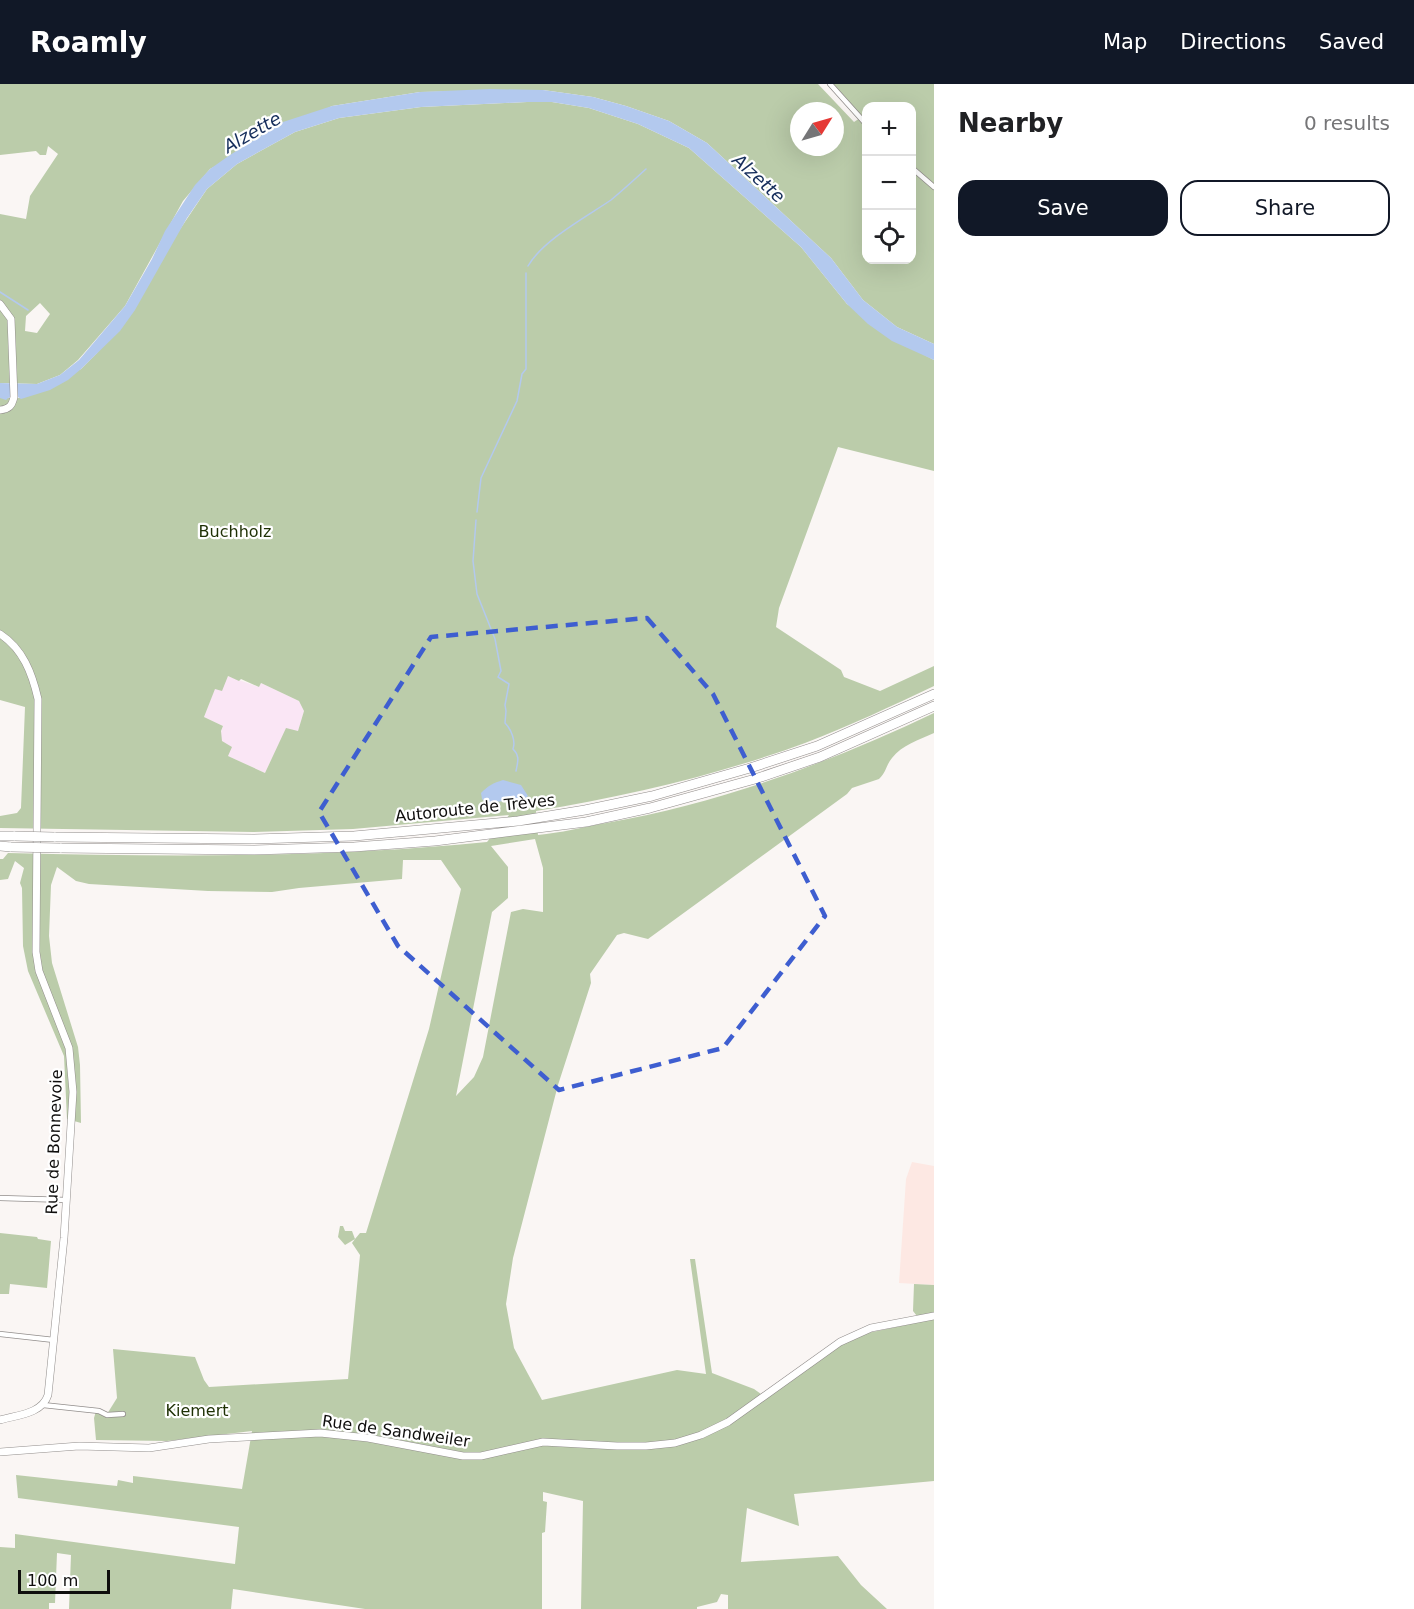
<!DOCTYPE html>
<meta charset="utf-8">
<style>
body{margin:0;font-family:"DejaVu Sans",sans-serif;background:#f2f2f2;color:#202124}
.controls{position:absolute;right:18px;top:18px;display:grid;overflow:hidden;border-radius:12px;box-shadow:0 6px 24px #0002}
.controls button{width:54px;height:54px;display:grid;place-items:center;padding:0;border:0;border-bottom:2px solid #e0e0e0;background:#fff;color:#202124;font:30px sans-serif}
.compass{position:absolute;left:790px;top:18px;width:54px;height:54px;border-radius:50%;background:#fff;box-shadow:0 6px 24px #0002;rotate:53deg}
.scale{position:absolute;left:18px;bottom:15px;width:92px;box-sizing:border-box;padding-left:6px;border:3px solid #0f0e0d;border-top:0;font-size:16px;line-height:21px;white-space:nowrap;color:#0f0e0d;-webkit-text-stroke:4px #fff;paint-order:stroke}
.list{margin:0;padding:0;list-style:none}
h2{display:flex;justify-content:space-between;align-items:center;height:78px;margin:0;padding:0 24px;font-size:26px}
h2 small{font-size:20px;font-weight:400;color:#757577}
.actions{display:flex;gap:12px;padding:18px 24px}
.actions a{flex:1;padding:14px 0;border:2px solid #111827;border-radius:18px;text-align:center;font-size:21px;color:#111827}
.actions .main{background:#111827;color:#fff}
.icon{flex:none;width:33px;height:33px;fill:none;stroke:currentColor;stroke-width:2;stroke-linecap:round;stroke-linejoin:round}
.map{position:relative;flex:none;width:934px;height:1525px;overflow:hidden}
header{display:flex;align-items:center;gap:36px;box-sizing:border-box;height:84px;padding:0 30px;background:#111827;color:#fff}
header strong{font-size:28px}
nav{display:flex;gap:33px;margin-inline-start:auto;font-size:21px}
main{display:flex}
aside{flex:1;background:#fff}
.map>svg:first-child{display:block}
.commercial{fill:#fae6f5}
.industrial{fill:#fde8e3}
.green{fill:#bca;fill-rule:evenodd}
.water{fill:#b3c9ee}
.lines{fill:none;stroke-linecap:round;stroke-linejoin:round}
.stream{stroke:#b3c9ee;stroke-width:1.5}
.minor-casing{stroke:#928e8c;stroke-width:6}
.secondary-casing{stroke:#928e8c;stroke-width:8}
.motorway-casing{stroke:#928e8c;stroke-width:10}
.minor{stroke:#fff;stroke-width:4.5}
.secondary{stroke:#fff;stroke-width:7}
.motorway{stroke:#fff;stroke-width:9}
.motorway-bridge-casing{stroke:#928e8c;stroke-width:10;stroke-linecap:butt}
.motorway-bridge{stroke:#fff;stroke-width:9}
.marked{fill:none;stroke:#3e5ed0;stroke-width:4.5;stroke-dasharray:12 8;stroke-linejoin:round}
.labels{text-anchor:middle;dominant-baseline:central;stroke-width:4.5;stroke-linejoin:round;paint-order:stroke}
.park-label{font-size:16px;fill:#1e3004;stroke:#fff}
.street-label{font-size:16px;fill:#0f0e0d;stroke:#fff}
.water-label{font-size:18px;font-style:italic;fill:#152d5b;stroke:#fff}
</style>
<header>
<strong>Roamly</strong>
<nav><a>Map</a><a>Directions</a><a>Saved</a></nav>
</header>
<main>
<div class="map">
<svg width="934" height="1525" viewBox="0 0 934 1525">
<rect width="100%" height="100%" fill="#faf6f4"/>
<!-- commercial -->
<path class="commercial" d="M227,592L259,603L261,599L299,617L304,627L298,647L286,645L265,689L228,672L220,652L223,642L204,633L215,604Z"/>
<!-- industrial -->
<path class="industrial" d="M912,1078L934,1082V1201L899,1199L906,1095Z"/>
<!-- green -->
<path class="green" d="M0,0H818L854,38L860,34L830,0H934V260L897,243L863,216L831,174L707,59L669,37L626,22L593,13L543,6L420,8L332,22L210,85L183,117L125,222L78,276L60,291L37,300L0,299V130L26,135L30,112L58,70L48,62L46,71H40L36,67L0,71ZM866,22H912V176H866ZM799,27H835V63H799ZM40,219L50,230L37,249L25,247L26,232Z
M527,18H552L589,24L638,40L689,64L801,163L847,220L915,266L934,276V387L838,363L779,524L776,543L841,586L844,593L880,607L934,582V602C892,622 849,642 805,659C718,691 627,712 536,727L538,751C560,749 584,743 606,739C720,719 829,679 934,629V649C919,656 902,661 892,674C886,681 886,689 879,695L852,704L847,710L648,855L624,849L617,851L590,890L591,899L558,1001L513,1174L506,1220L514,1264L542,1316L677,1286L706,1290L690,1175H695L712,1289L754,1305L761,1310L847,1257L863,1250L934,1235V1397L794,1410L799,1442L747,1424L741,1478L838,1472L861,1501L887,1525H728V1511L721,1510L717,1518L697,1523V1525H581L583,1417L543,1408V1417L547,1418L545,1448L542,1449V1525H365L233,1505L231,1525H69L71,1471L57,1469L55,1519H49V1525H0V1463L15,1464V1450L235,1480L239,1443L18,1414L16,1391L117,1402L118,1396L133,1399V1392L242,1405L252,1347L167,1357L96,1356L94,1334L96,1327L107,1330L117,1314L113,1265L195,1273L204,1296L209,1303L348,1295L360,1171L352,1159L355,1155L345,1161L338,1153L340,1142H343L345,1147H352L355,1155L360,1149H366L429,945L461,805L441,776H403L402,795L299,804L272,808L208,807L89,800L76,797L57,783L51,801L49,852L52,879L78,963L80,981L81,1039L67,1035L64,972L28,887L23,862L22,804L20,799L24,784L15,777L8,795L0,796V775H3L8,769C170,773 326,774 487,758L509,731L353,745L253,748L0,744V732L17,729L21,724L25,623L0,616V314H20L81,285L97,269L207,105L237,80L295,48L339,34L421,23ZM228,592L239,597L241,595L259,603L261,599L299,617L304,627L298,647L286,644L265,689L228,672L232,663L222,657L221,647L223,642L204,633L215,605L222,607ZM535,755L543,784V828L523,825L511,828L483,973L474,993L456,1012L492,828L508,814V783L491,762Z
M0,1149L37,1153L38,1155L51,1157L47,1204L10,1200L9,1210H0Z
M914,1200L934,1201V1229L917,1232L913,1227Z"/>
<!-- water -->
<path class="water" d="M490,5L543,6L593,13L626,22L669,37L707,59L831,174L863,216L897,243L934,260V276L892,257L868,240L847,220L801,163L689,64L638,40L589,24L552,18H527L421,23L339,34L295,48L237,80L207,105L187,134L135,226L120,247L81,285L68,296L50,306L21,315C18,312 9,312 6,316L0,314V299L37,300L60,291L79,276L125,222L152,175L165,147L195,101L210,85L230,71L283,38L332,22L420,8Z
M503,696L521,701L528,712L520,719L504,717L486,719L482,715L481,709C488,702 493,699 503,696Z"/>
<g class="lines">
<!-- stream -->
<path class="stream" d="M528,182C543,156 586,133 611,116C623,106 634,96 646,85
M0,208L28,226
M477,428L481,394L517,317L522,290L526,285V189
M476,436L473,477L477,510L495,555L501,587L498,593L509,600L505,621L506,627L505,639C511,645 516,657 513,665C520,672 518,677 516,687"/>
<!-- minor casing -->
<g class="minor-casing">
<path id="minor" d="M830,0L866,40
M912,84L934,103
M0,1114L67,1116
M0,1250L54,1256
M43,1321L99,1327L107,1331L123,1330"/>
</g>
<!-- secondary casing -->
<g class="secondary-casing">
<path id="secondary" d="M0,220L11,235L14,313C12,322 9,325 0,326
M0,550C23,565 32,589 38,615L36,868L39,887L69,964L73,1008L64,1154L48,1311C42,1330 17,1331 0,1336
M0,1368L79,1362L149,1364L209,1355L320,1349L368,1354L463,1372H481L543,1358L617,1362H646L675,1359L701,1351L728,1338L840,1258L871,1244L934,1232"/>
</g>
<!-- motorway casing -->
<g class="motorway-casing">
<path id="motorway" d="M0,752H15
M54,753L254,755L354,752L518,737L585,726L652,712L750,684L817,662L934,610
M0,762L11,763
M60,764L254,766L354,763L435,757L586,738L650,724L755,695L820,673L934,622"/>
</g>
<!-- minor -->
<use href="#minor" class="minor"/>
<!-- secondary -->
<use href="#secondary" class="secondary"/>
<!-- motorway -->
<use href="#motorway" class="motorway"/>
<!-- motorway-bridge casing -->
<g class="motorway-bridge-casing">
<path id="motorway-bridge" d="M15,752L54,753
M11,763L60,764"/>
</g>
<!-- motorway-bridge -->
<use href="#motorway-bridge" class="motorway-bridge"/>
</g>
<!-- marked area -->
<path class="marked" d="M647,534L713,610L825,832L723,964L559,1006L398,862L319,728L431,553Z"/>
<g class="labels">
<!-- park labels -->
<g class="park-label">
<text x="235" y="447">Buchholz</text>
<text x="197" y="1326">Kiemert</text>
</g>
<!-- street labels -->
<g class="street-label">
<text transform="translate(475 724) rotate(-6)">Autoroute de Trèves</text>
<text transform="translate(54 1058) rotate(-88)">Rue de Bonnevoie</text>
<text transform="translate(396 1347) rotate(8)">Rue de Sandweiler</text>
</g>
<!-- water labels -->
<g class="water-label">
<text transform="translate(252 48) rotate(-30)">Alzette</text>
<text transform="translate(759 94) rotate(42)">Alzette</text>
</g>
</g>
</svg>
<div class="controls">
<button>+</button>
<button>−</button>
<button><svg class="icon" aria-label="locate" viewBox="0 0 24 24"><circle cx="12" cy="12" r="6"/><path d="M12 2v4M12 18v4M2 12h4M18 12h4"/></svg></button>
</div>
<svg class="compass" viewBox="-18 -18 36 36"><path d="M0-13l5 13h-10z" fill="#e53935"/><path d="M0 13l5-13h-10z" fill="#757577"/></svg>
<div class="scale">100 m</div>
</div>
<aside>
<h2>Nearby<small>0 results</small></h2>
<ul class="list">
</ul>
<div class="actions"><a class="main">Save</a><a>Share</a></div>
</aside>
</main>
